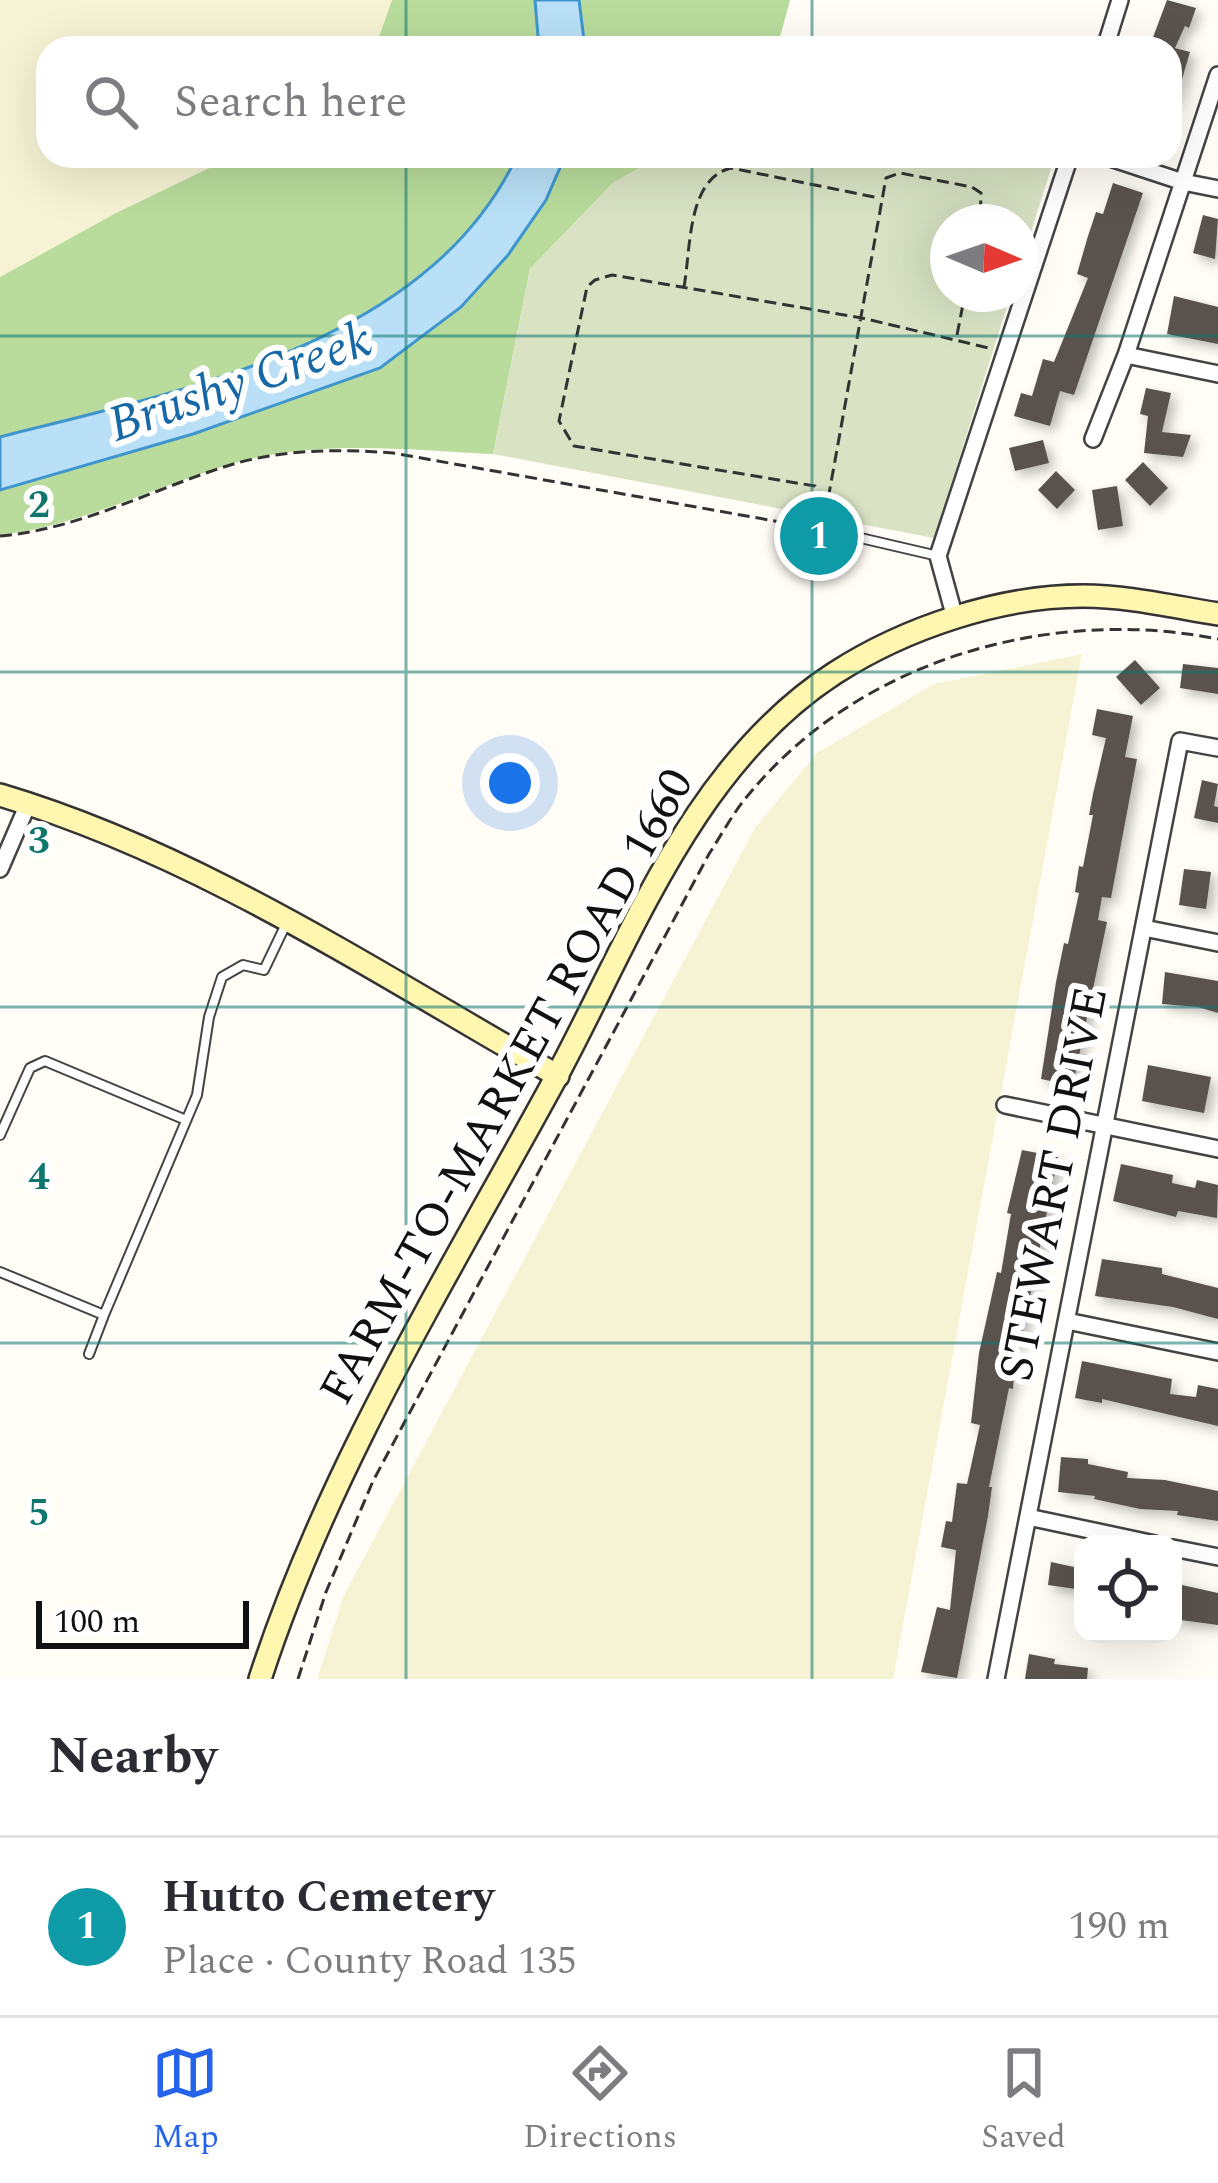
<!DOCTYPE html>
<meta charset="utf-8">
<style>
body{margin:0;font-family:Spectral,serif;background:#f7f7f7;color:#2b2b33}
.controls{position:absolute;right:36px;bottom:36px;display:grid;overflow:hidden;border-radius:24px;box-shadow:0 12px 48px #0002}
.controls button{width:108px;height:108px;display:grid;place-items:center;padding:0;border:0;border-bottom:3px solid #e1e1e2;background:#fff;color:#2b2b33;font:60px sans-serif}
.compass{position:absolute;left:930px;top:204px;width:108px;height:108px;border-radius:50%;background:#fff;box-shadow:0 12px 48px #0002;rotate:92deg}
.scale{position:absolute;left:36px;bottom:30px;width:213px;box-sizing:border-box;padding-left:12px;border:6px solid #111;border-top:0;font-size:33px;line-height:42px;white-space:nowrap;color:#111;-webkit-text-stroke:9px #fff;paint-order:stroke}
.you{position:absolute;left:510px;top:783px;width:42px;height:42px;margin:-30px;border:9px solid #fff;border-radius:50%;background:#1a73e8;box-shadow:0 0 0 18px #1a73e833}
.badge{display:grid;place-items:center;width:78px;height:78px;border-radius:50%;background:#2563eb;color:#fff;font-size:39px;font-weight:700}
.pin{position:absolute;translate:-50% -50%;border:6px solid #fff;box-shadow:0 3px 12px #0006}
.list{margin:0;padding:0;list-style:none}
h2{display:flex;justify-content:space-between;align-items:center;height:156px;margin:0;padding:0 48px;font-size:51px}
h2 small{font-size:39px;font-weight:400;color:#7c7c81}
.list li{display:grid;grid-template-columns:78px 1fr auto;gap:36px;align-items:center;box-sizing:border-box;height:180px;padding:0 48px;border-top:3px solid #e1e1e2}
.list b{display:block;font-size:45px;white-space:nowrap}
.list p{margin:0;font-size:39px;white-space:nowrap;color:#7c7c81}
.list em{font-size:39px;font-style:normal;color:#7c7c81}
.icon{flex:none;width:66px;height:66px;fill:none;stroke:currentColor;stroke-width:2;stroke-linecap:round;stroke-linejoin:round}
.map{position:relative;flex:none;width:1218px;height:1679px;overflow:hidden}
.search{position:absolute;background:#fff;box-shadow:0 12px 48px #0002;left:36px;right:36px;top:36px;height:132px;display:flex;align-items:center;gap:30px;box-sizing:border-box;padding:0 42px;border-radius:36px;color:#7c7c81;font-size:45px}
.sheet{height:336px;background:#fff}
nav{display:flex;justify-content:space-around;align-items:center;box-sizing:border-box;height:168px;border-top:3px solid #e1e1e2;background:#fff;font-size:33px;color:#7c7c81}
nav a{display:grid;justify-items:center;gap:6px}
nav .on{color:#2563eb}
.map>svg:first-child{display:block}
.farmland{fill:#f6f3d4}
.forest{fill:#b9dc9c}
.cemetery{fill:#d9e3c4}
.water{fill:#b9e0f7;stroke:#3f96cf;stroke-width:3}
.building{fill:#5a524d;filter:url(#shadow)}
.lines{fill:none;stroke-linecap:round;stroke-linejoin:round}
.lane-casing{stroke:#444;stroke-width:12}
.street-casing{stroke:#444;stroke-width:20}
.secondary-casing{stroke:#333;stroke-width:26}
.path{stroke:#333;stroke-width:3;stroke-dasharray:12 6;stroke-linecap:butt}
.lane{stroke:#fff;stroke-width:8}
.street{stroke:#fff;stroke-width:15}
.secondary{stroke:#fff6b0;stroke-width:21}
.grid{fill:none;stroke:#0f766e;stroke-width:3;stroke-opacity:0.55}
.labels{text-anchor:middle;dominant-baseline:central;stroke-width:12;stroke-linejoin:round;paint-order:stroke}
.street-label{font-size:48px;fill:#111;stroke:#fff}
.water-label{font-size:51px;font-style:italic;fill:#1768a6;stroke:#fff}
.grid-label{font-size:39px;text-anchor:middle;font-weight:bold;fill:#0f766e;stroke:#fff;stroke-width:12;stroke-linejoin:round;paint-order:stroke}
</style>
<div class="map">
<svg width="1218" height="1679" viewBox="0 0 1218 1679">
<defs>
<filter id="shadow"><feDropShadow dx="5.5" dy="5.5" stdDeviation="6" flood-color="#0004"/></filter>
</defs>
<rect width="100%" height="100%" fill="#fffdf5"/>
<!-- farmland -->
<path class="farmland" d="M0,0H392L375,48H48V156H234L116,213L0,277Z
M1082,654L893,1679H317L344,1595L755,828L817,753L934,684Z"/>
<!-- forest -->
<path class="forest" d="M392,0H790L777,48H375Z
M234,156H661L613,183L530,269L493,454C411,450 326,440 246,460C162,482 86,525 0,535V277L116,213Z"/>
<!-- cemetery -->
<path class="cemetery" d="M661,156H1055L1020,267V222H948V294H1011L934,538L493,454L530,269L613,183Z"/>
<!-- water -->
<path class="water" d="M535,0H579L585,48H539Z
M517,156H565L546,200L508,255L461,307L380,368L193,434L0,490V437C183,390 427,345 517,156Z"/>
<!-- building -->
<path class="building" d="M1167,0L1196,8L1189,28L1185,26L1175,48L1190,52L1173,110L1170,48H1149Z
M1113,183L1143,193L1074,395L1060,391L1050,426L1014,416L1021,393L1032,396L1043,359L1054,362L1088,278L1077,274L1088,236L1096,212L1103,214Z
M1203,215L1218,219L1215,259L1193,253Z
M1174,296L1218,307V344L1167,334Z
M1146,388L1171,393L1162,432L1191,435L1183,457L1144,453L1148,416L1140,414Z
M1043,440L1049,463L1015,471L1009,448Z
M1143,462L1168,488L1150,506L1125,480Z
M1056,471L1075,490L1057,509L1038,490Z
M1117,486L1123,526L1098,530L1092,490Z
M1135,660L1160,688L1141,705L1116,677Z
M1183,664L1218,668V694L1180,688Z
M1097,709L1133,716L1125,757L1137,759L1111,898L1102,897L1098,920L1107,922L1075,1075L1068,1074L1066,1084L1041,1079L1056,982L1064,943L1068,944L1079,893L1075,892L1079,866L1083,867L1093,815H1089L1093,794L1106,738L1092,735Z
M1202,780L1218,784L1214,806L1218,807V823L1194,818Z
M1184,869L1211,872L1206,909L1179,905Z
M1165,972L1218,981V1013L1198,1007L1162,1004Z
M1148,1065L1211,1077L1204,1113L1142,1101Z
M1022,1150L1058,1157L1020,1346L1004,1343L1000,1373L1014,1375L1013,1389L1009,1388L989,1487H992L988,1516L957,1678L921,1672L937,1607L950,1610L956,1550L941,1547L946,1521L952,1522L957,1483L967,1484L980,1425L971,1423L979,1353L997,1272L1001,1273L1011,1214L1007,1213Z
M1121,1164L1173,1175L1172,1183L1195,1188L1197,1180L1218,1185L1217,1218L1178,1211L1176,1217L1113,1201Z
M1102,1259L1162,1268V1274L1218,1288V1319L1173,1307L1095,1296Z
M1082,1361L1172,1379L1170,1394L1196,1397L1198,1385L1218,1389V1426L1102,1399V1403L1075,1398Z
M1061,1457L1088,1459V1464L1128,1472L1127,1478L1165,1480L1218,1491V1521L1177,1515L1178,1511L1140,1509L1094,1499L1095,1496L1058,1492Z
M1051,1562L1083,1569V1590L1048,1585Z
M1173,1583L1218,1593V1625L1173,1619Z
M1029,1654L1055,1659L1054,1664L1088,1668L1087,1679H1025Z"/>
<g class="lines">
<!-- lane casing -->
<g class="lane-casing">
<path id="lane" d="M822,529L938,556
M0,1135L30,1068L45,1061L186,1120
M0,1272L104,1315L197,1095L209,1017L222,977L243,965L264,970L286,924
M89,1354L104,1315"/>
</g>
<!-- street casing -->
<g class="street-casing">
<path id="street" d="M1105,48L1120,0
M1104,156L1183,182L1218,189
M1126,355L1218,374
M1093,439L1126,355L1218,75
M955,618L938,556L1070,156
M0,869L28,804
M1144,928L1218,943
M1005,1105L1218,1149
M1067,1321L1218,1352
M1028,1517L1155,1544
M1173,1548L1218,1557
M996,1679L1180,741L1218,748"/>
</g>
<!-- secondary casing -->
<g class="secondary-casing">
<path id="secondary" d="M0,795C199,854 378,974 558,1076
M260,1679C327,1472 443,1284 547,1094C628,948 688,768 835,673C905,628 1000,596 1083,596C1128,596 1174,607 1218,614"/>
</g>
<!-- path -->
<path class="path" d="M684,287C691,248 687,179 731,168L879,198
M957,335L965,294
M826,501L815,486L574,446L559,421L587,287L595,280L612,275L862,318L993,349
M825,516L886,178L900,173L972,187L981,193L980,222
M0,536C83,529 158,486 237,463C289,449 340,449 393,453L814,528
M298,1679L326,1592L373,1481L709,854C722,834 734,811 750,793C861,659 1051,606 1218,639"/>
<!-- lane -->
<use href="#lane" class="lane"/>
<!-- street -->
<use href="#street" class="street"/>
<!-- secondary -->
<use href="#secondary" class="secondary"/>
</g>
<!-- grid -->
<path class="grid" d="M406,0V48M812,0V48M406,156V1679M812,156V1679M0,336H1218M0,672H1218M0,1007H1218M0,1343H1218"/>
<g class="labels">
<!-- street labels -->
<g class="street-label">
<text transform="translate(507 1087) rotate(-61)">FARM-TO-MARKET ROAD 1660</text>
<text transform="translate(1054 1184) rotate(-79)">STEWART DRIVE</text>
</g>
<!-- water labels -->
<g class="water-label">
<text transform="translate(240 383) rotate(-19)">Brushy Creek</text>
</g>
</g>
<g class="grid-label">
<text x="39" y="517">2</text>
<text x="39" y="853">3</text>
<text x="39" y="1189">4</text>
<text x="39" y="1525">5</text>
</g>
</svg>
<div class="controls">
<button><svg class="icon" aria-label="locate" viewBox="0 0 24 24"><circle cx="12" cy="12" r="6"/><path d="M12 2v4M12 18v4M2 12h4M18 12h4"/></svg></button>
</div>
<svg class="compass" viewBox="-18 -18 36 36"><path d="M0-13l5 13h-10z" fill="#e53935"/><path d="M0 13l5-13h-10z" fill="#7c7c81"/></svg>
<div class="scale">100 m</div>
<div class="you"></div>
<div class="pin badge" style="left:819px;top:536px;background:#0f9aa8">1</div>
<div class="search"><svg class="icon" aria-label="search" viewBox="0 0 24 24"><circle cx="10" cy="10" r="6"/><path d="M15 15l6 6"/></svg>Search here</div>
</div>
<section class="sheet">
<h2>Nearby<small></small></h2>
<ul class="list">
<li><span class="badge" style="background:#0f9aa8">1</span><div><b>Hutto Cemetery</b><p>Place · County Road 135</p></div><em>190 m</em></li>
</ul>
</section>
<nav>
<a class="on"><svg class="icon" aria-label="map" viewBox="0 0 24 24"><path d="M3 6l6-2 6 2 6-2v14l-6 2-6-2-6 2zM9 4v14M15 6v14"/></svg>Map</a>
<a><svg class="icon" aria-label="directions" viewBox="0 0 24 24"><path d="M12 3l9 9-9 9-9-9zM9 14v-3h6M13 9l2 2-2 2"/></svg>Directions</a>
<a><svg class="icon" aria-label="saved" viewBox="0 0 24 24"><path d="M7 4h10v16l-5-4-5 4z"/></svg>Saved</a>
</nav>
